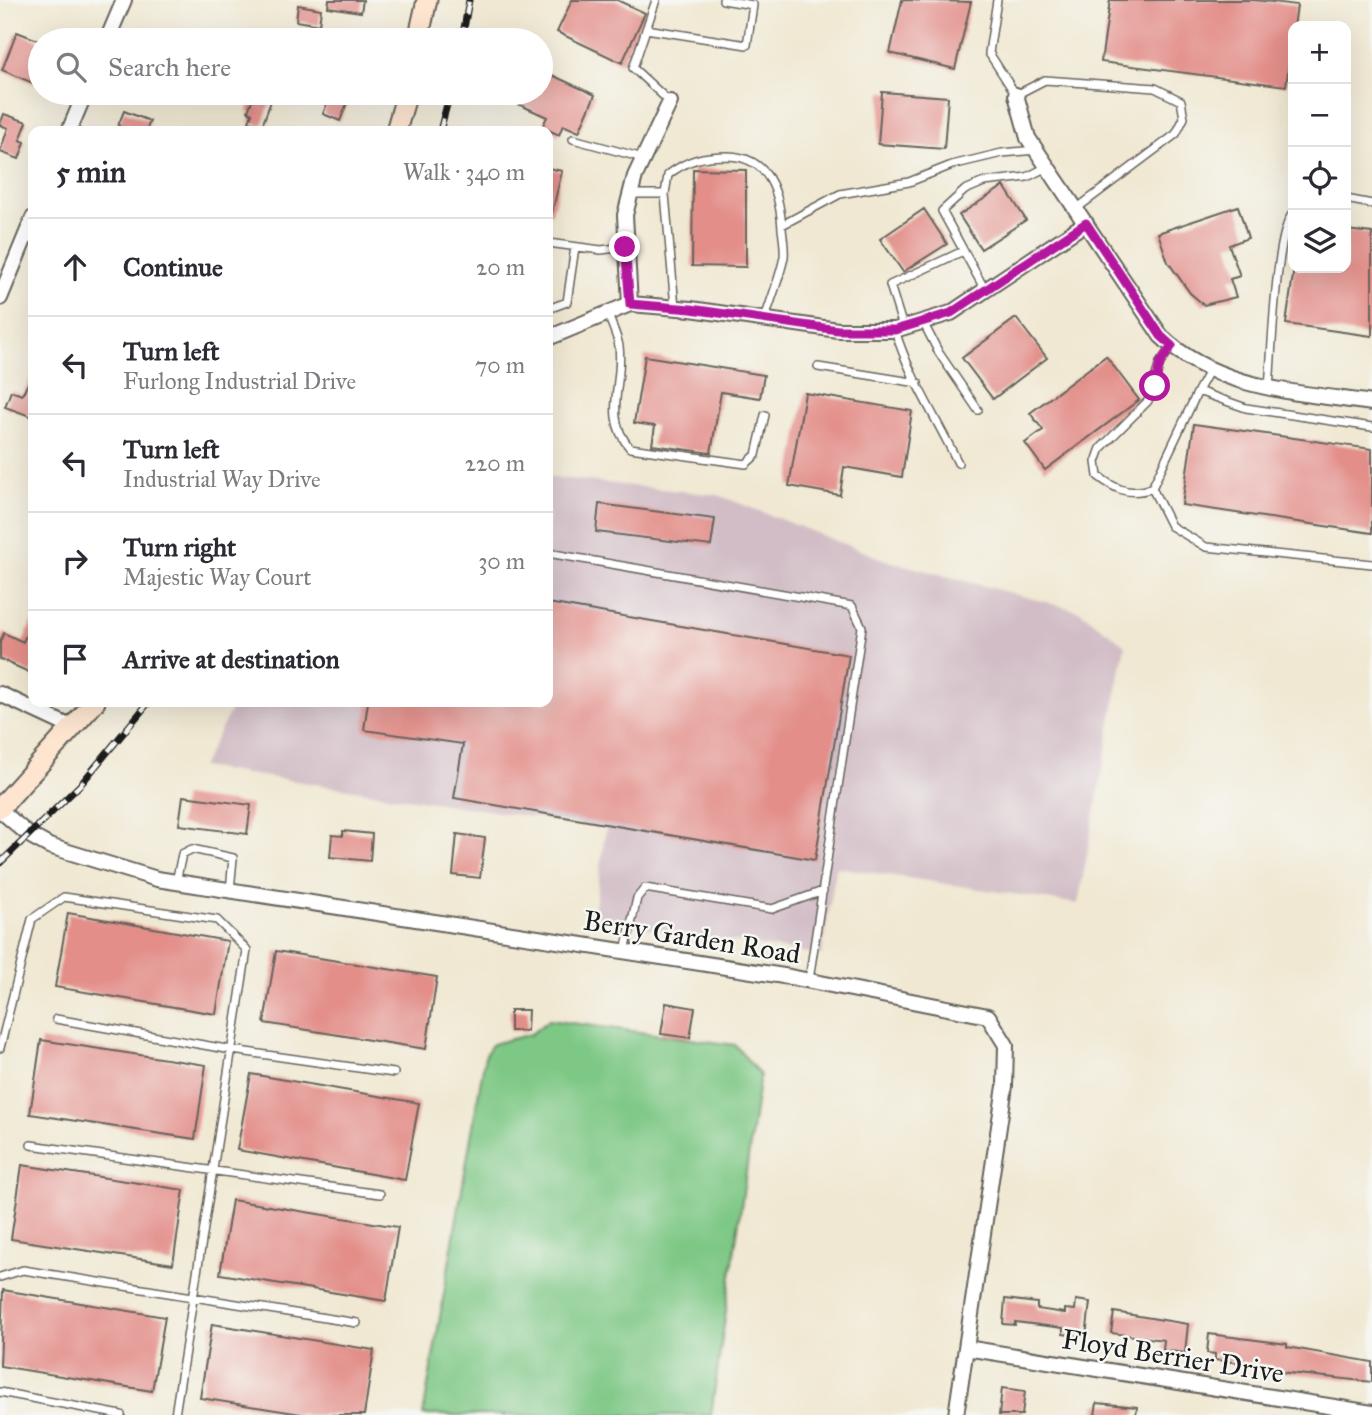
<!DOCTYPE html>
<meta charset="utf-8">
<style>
body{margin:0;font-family:"IM FELL Great Primer",serif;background:#f7f7f7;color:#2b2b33}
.controls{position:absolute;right:21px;top:21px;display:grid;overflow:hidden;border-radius:14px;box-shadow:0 7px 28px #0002}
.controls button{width:63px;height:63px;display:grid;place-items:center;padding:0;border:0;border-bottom:2px solid #e1e1e2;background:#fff;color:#2b2b33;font:35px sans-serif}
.stop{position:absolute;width:21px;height:21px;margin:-16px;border:5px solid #b5179e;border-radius:50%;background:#fff}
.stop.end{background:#b5179e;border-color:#fff;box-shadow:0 2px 7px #0008}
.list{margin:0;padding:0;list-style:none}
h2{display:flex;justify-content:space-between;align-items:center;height:91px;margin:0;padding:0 28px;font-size:30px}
h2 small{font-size:23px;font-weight:400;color:#7c7c81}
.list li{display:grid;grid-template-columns:46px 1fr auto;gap:21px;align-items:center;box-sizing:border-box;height:98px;padding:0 28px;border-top:2px solid #e1e1e2}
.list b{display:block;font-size:26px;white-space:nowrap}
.list p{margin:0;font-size:23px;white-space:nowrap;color:#7c7c81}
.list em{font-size:23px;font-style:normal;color:#7c7c81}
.icon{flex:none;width:38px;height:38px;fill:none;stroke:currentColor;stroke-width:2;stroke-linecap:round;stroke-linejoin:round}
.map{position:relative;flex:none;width:1372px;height:1415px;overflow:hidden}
.search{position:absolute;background:#fff;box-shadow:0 7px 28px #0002;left:28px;top:28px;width:525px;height:77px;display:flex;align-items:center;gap:18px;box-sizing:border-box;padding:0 24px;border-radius:38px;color:#7c7c81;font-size:26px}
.panel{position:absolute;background:#fff;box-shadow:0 7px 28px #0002;left:28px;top:126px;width:525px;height:581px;border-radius:14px}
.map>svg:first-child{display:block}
.industrial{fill:#d2bdc6}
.green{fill:#7ec885;stroke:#4d7250;stroke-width:2}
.building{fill:#e38e89}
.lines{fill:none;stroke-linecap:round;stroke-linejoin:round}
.lane-casing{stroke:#66635c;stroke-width:10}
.street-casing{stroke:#66635c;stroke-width:18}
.secondary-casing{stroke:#66635c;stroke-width:23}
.lane{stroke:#fff;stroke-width:7}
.street{stroke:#fff;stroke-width:14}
.secondary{stroke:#fde5d0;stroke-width:19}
.rail-casing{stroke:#1c1c1c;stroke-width:7}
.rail{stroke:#f6f6f2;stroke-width:4.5;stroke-dasharray:13;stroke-linecap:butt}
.route{stroke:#b5179e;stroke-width:9}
.labels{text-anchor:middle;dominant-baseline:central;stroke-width:5;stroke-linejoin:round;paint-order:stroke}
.street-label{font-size:28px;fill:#1c1c1c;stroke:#f6f6f2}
</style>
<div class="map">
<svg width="1372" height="1415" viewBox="0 0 1372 1415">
<rect width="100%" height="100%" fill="#f6f6f2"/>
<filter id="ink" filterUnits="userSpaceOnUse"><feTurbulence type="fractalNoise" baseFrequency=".0143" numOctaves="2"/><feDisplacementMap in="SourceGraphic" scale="14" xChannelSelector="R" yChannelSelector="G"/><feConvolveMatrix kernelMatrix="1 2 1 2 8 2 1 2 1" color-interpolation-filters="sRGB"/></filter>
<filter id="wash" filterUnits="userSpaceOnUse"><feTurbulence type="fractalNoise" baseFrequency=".00686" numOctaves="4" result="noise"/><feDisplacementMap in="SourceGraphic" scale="28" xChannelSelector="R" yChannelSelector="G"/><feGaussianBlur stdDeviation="1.57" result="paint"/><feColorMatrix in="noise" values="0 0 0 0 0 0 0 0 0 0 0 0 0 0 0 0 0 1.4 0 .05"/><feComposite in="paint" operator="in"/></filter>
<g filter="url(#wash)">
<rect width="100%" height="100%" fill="#f0e8d2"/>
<!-- industrial -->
<path class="industrial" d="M548,477L718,495L888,561L1080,611L1125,645L1078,904L836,867L822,955L593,920L606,828L201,767L235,702H548Z"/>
<!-- green -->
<path class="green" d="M549,1020L735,1045L760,1075L711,1415H423L485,1056L492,1044L531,1034Z"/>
<g id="blocks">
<!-- building -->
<path class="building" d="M329,0H363L361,12L328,7Z
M572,0H617L645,13L622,63L557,32Z
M902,0L971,2L955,69L890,53Z
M1110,0H1255L1297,5L1286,86L1101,62Z
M298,5L321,9L319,25L296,21Z
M17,32L40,41V86L2,70Z
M541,70L595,95L579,132L563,125L559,135L542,127L547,117L518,104L523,93H541Z
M882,92L948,97L944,149L878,144Z
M331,93H351L340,121L323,114Z
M254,95L271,101L262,126L249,122L252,113L248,111Z
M124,111L150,121L146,131H132L118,126Z
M4,114L27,122L20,140L25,142L19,159L0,152L8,128L0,125Z
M548,168L562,171L552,213H548Z
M693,169L746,170V267L692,266Z
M1004,186L1026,220L981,249L959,215Z
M1238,206L1248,238L1229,245L1240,276L1230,279L1236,297L1204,305L1190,293L1168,262L1158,233Z
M924,209L947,244L903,272L880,239Z
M1346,230L1372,233V336L1286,324L1294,268H1346Z
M1016,318L1047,358L993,399L962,358Z
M645,356L764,375L760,398L721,392L711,453L652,445L655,426L634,423Z
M1106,356L1139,400L1045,470L1025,443L1043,430L1030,413Z
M33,374V417L5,407L11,391L22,395Z
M805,393L912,411L902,477L844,467L840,495L789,486Z
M1194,424L1372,449V533L1182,505Z
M599,504L715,519L711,546L596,532Z
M548,603L849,655L815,860L454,798L463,744L364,730L368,702H548Z
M33,619V674L0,659V642L4,633L23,642Z
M183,796L251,805L247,834L179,825Z
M343,831L372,834L370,861L330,857L332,835L343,836Z
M457,834L485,838L480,878L453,875Z
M68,913L228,941L216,1014L55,987Z
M276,951L437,977L426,1049L264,1023Z
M666,1003L695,1008L690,1038L661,1034Z
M510,1010H528L527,1031H510Z
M41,1040L206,1065L195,1139L30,1114Z
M251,1074L419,1103L405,1180L237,1150Z
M22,1165L184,1190L173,1264L11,1239Z
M232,1200L398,1227L386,1301L220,1274Z
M3,1290L165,1317L152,1391L0,1366Z
M1005,1299L1037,1303V1309L1065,1313V1309L1075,1310L1076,1300L1090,1302L1086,1337L1063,1334V1328L1015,1322V1325L1003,1324Z
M1114,1312L1188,1324L1185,1353L1163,1350L1164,1340L1111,1333Z
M212,1324L374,1350L364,1415H307L200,1398Z
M1209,1334L1287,1344V1347L1372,1362V1382L1270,1371L1271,1366L1215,1360V1354L1207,1353Z
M1002,1388L1025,1391L1022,1415H999Z
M1097,1403L1137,1407L1136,1415H1095Z"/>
</g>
</g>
<g filter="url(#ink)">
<use href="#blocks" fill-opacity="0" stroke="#66635c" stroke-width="2"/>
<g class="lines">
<!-- lane casing -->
<g class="lane-casing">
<path id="lane" d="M656,0L633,68L670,102
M997,0L989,53L1016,95L1045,80L1155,88L1181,101L1184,118L1176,134L1076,209
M646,29L747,45L753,5L723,0
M573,139L643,158
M631,194H665L675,307
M665,194L668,175C688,159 704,156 728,156C770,157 780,194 782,229C783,238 785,248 784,257C780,277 771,299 765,319
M1346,199L1372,204
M782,225L840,194L909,182L952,165L1002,153L1036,150
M548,243L601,250L625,247
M985,290L942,211L965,190L984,182L1027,177L1047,167
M548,309L567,302L575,247
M608,314C611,324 617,335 619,346C624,384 602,416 630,448L746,464L756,455L765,415
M923,322L939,353L978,410
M903,327L890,285L963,251
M895,330C909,377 937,419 958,463
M1172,346L1160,363L1148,401L1101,448L1096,462L1098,476C1116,490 1130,496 1152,488L1198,391
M818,367L918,383
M1209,371L1198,391L1246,408L1372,427
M1269,388C1272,355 1275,233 1293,213
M1152,488L1171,526L1206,547L1372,564
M548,553L852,606L862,627L809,980
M176,882L182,854L192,849L233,858L230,891
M625,951L637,898L645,888L772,909L823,891
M56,1019L232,1050L394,1073
M0,1048L32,919L64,897L217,920L247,950L175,1415
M31,1145L380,1194
M0,1277L23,1270L357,1323
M0,1392L121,1415"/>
</g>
<!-- street casing -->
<g class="street-casing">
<path id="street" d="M107,40L124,0
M1016,95L1028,138L1161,336C1216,390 1299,392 1372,403
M69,131L85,93
M0,298L33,218
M630,304L625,215L635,176L670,102
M548,338L630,304L691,309L838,330H895L951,313L1086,223
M0,694L73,728
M0,810L29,835L49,846L157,879L790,977L988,1016L1006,1045L1005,1086L956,1415
M966,1348L1372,1413"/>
</g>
<!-- secondary casing -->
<g class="secondary-casing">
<path id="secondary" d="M418,40L427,0
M396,131L407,93
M0,808L95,702"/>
</g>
<!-- lane -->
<use href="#lane" class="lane"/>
<!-- street -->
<use href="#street" class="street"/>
<!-- secondary -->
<use href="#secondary" class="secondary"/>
<!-- rail casing -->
<g class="rail-casing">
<path id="rail" d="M462,40L469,0
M440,131L450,93
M0,863L81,784L149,702"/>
</g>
<!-- rail -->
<use href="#rail" class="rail"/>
</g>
</g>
<g class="lines" filter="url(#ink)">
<!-- route -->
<path class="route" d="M625,247L630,304L691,309L838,330H895L951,313L1086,223L1161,336L1172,346L1160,363L1155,386"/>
</g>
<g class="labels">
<!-- street labels -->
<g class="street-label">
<text transform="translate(692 937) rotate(9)">Berry Garden Road</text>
<text transform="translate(1173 1356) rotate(9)">Floyd Berrier Drive</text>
</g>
</g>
</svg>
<div class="controls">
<button>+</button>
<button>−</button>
<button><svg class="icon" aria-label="locate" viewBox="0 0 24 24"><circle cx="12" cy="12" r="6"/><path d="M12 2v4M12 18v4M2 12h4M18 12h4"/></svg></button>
<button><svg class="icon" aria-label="layers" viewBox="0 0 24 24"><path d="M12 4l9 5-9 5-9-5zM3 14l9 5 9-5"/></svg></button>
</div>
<div class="stop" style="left:1155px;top:386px"></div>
<div class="stop end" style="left:625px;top:247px"></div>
<div class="search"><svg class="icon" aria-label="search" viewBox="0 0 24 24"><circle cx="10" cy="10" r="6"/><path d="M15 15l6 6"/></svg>Search here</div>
<section class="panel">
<h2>5 min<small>Walk · 340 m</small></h2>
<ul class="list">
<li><svg class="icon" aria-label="ahead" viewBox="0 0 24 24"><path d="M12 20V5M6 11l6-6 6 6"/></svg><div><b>Continue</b></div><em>20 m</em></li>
<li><svg class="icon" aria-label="left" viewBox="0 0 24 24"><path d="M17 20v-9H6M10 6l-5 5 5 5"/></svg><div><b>Turn left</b><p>Furlong Industrial Drive</p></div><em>70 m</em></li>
<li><svg class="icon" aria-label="left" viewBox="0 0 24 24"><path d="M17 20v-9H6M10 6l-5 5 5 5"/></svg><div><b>Turn left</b><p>Industrial Way Drive</p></div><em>220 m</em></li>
<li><svg class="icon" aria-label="right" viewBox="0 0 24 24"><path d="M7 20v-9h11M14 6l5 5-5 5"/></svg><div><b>Turn right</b><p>Majestic Way Court</p></div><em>30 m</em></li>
<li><svg class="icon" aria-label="arrive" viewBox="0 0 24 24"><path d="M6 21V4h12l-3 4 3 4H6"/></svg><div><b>Arrive at destination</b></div></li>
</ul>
</section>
</div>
